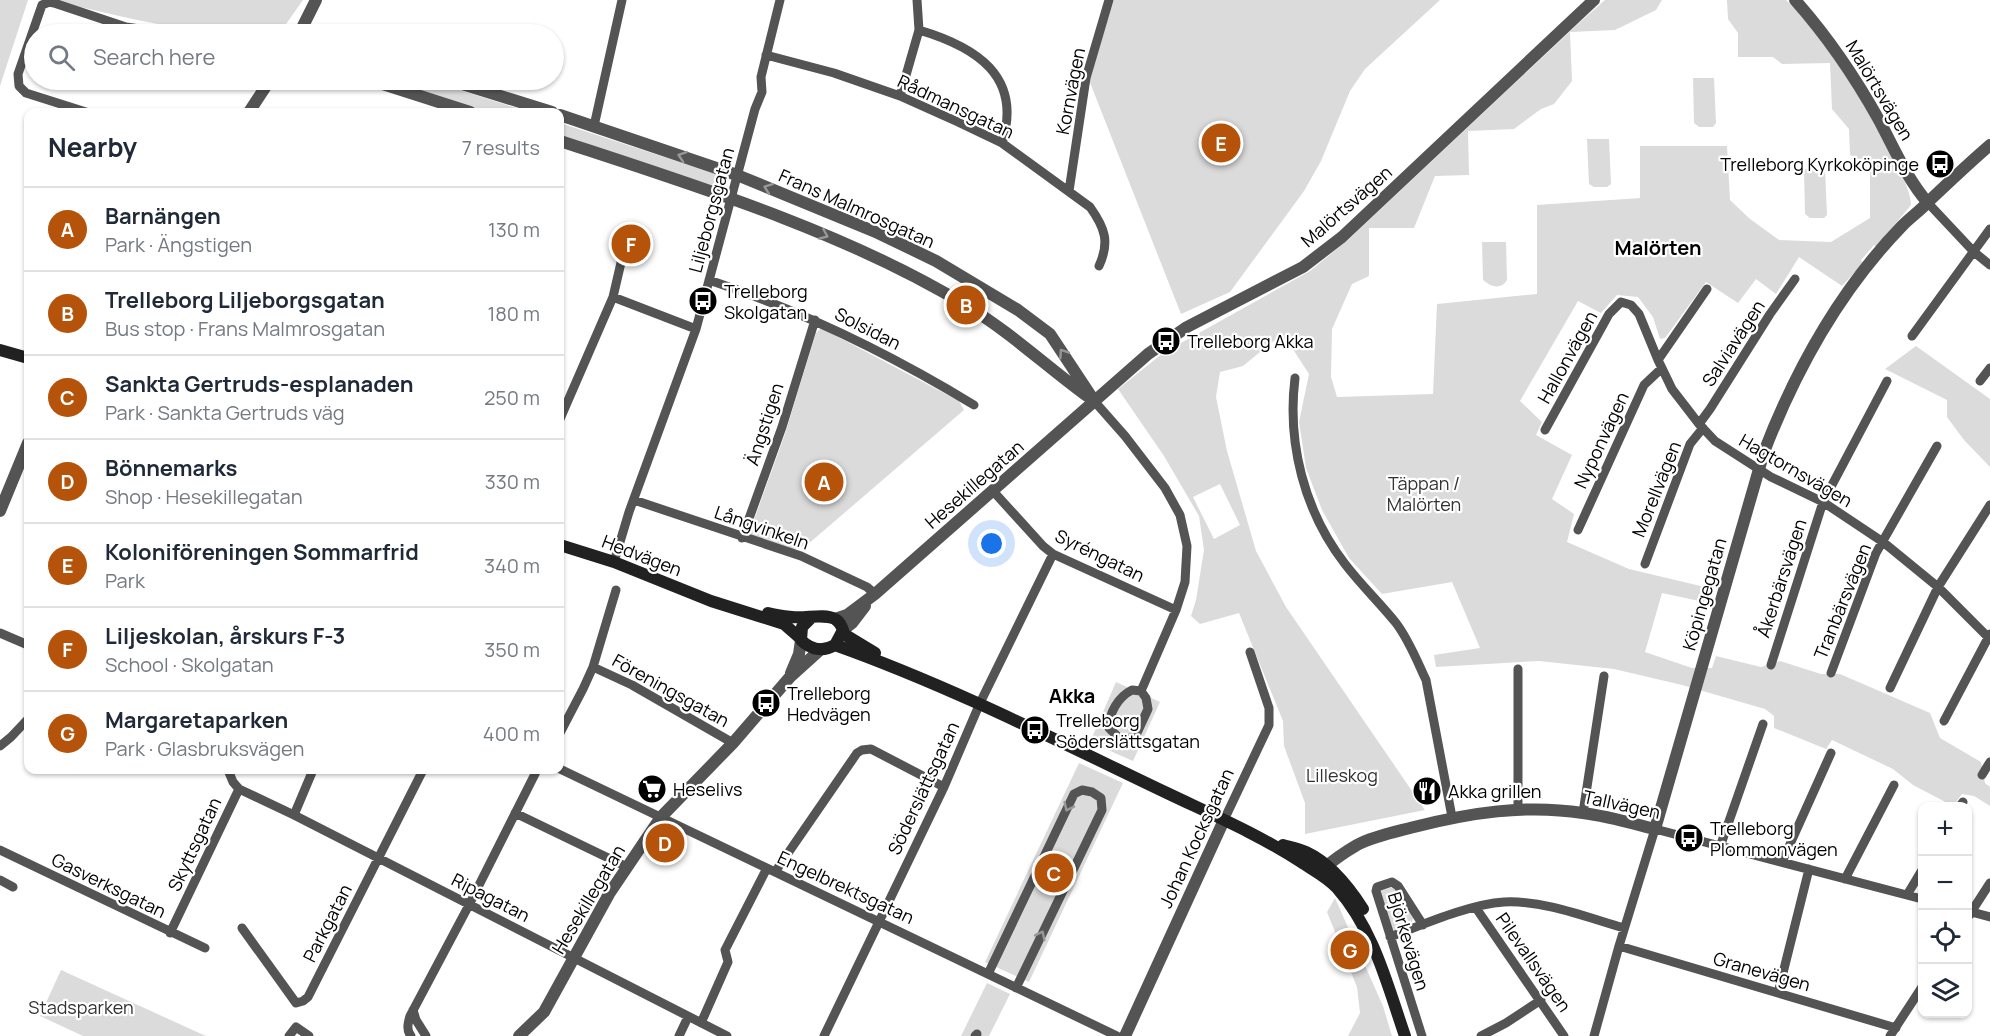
<!DOCTYPE html>
<meta charset="utf-8">
<style>
body{margin:0;font-family:Manrope,sans-serif;background:#f2f2f3;color:#1f2937}
.controls{position:absolute;right:18px;bottom:18px;display:grid;overflow:hidden;border-radius:12px;box-shadow:0 2px 4px #0004}
.controls button{width:54px;height:54px;display:grid;place-items:center;padding:0;border:0;border-bottom:2px solid #e0e1e3;background:#fff;color:#1f2937;font:30px sans-serif}
.you{position:absolute;left:992px;top:544px;width:21px;height:21px;margin:-15px;border:4px solid #fff;border-radius:50%;background:#1a73e8;box-shadow:0 0 0 9px #1a73e833}
.badge{display:grid;place-items:center;width:39px;height:39px;border-radius:50%;background:#b45309;color:#fff;font-size:20px;font-weight:700}
.pin{position:absolute;translate:-50% -50%;border:3px solid #fff;box-shadow:0 2px 6px #0006}
.list{margin:0;padding:0;list-style:none}
h2{display:flex;justify-content:space-between;align-items:center;height:78px;margin:0;padding:0 24px;font-size:26px}
h2 small{font-size:20px;font-weight:400;color:#747a83}
.list li{display:grid;grid-template-columns:39px 1fr auto;gap:18px;align-items:center;box-sizing:border-box;height:84px;padding:0 24px;border-top:2px solid #e0e1e3}
.list b{display:block;font-size:22px;white-space:nowrap}
.list p{margin:0;font-size:20px;white-space:nowrap;color:#747a83}
.list em{font-size:20px;font-style:normal;color:#747a83}
.icon{flex:none;width:33px;height:33px;fill:none;stroke:currentColor;stroke-width:2;stroke-linecap:round;stroke-linejoin:round}
.map{position:relative;flex:none;width:1990px;height:1036px;overflow:hidden}
.search{position:absolute;background:#fff;box-shadow:0 2px 4px #0004;left:24px;top:24px;width:540px;height:66px;display:flex;align-items:center;gap:15px;box-sizing:border-box;padding:0 21px;border-radius:33px;color:#747a83;font-size:22px}
.panel{position:absolute;background:#fff;box-shadow:0 2px 4px #0004;left:24px;top:108px;width:540px;height:666px;border-radius:12px}
.map>svg:first-child{display:block}
.green{fill:#dbdbdb;fill-rule:evenodd}
.lines{fill:none;stroke-linecap:round;stroke-linejoin:round}
.minor{stroke:#545454;stroke-width:9}
.tertiary{stroke:#545454;stroke-width:12}
.secondary{stroke:#212121;stroke-width:12}
.oneway{stroke:#989898}
.labels{text-anchor:middle;dominant-baseline:central;stroke-width:4.5;stroke-linejoin:round;paint-order:stroke}
.street-label{font-size:18px;fill:#000;stroke:#fff}
.poi-label{font-size:18px;fill:#000;stroke:#fff;text-anchor:start}
.park-label{font-size:18px;fill:#323232;stroke:#fff}
.neighbourhood-label{font-size:20px;font-weight:bold;fill:#000;stroke:#fff}
</style>
<div class="map">
<svg width="1990" height="1036" viewBox="0 0 1990 1036">
<rect width="100%" height="100%" fill="#fff"/>
<!-- green -->
<path class="green" d="M0,0H28L0,86Z
M51,0H303L279,34C261,34 242,36 223,34C165,28 107,13 51,0Z
M1114,0H1440L1365,69L1350,91L1321,161L1304,191L1230,292L1181,314L1089,80Z
M1605,0H1662L1656,10L1615,30L1570,32L1572,81L1554,104L1541,109L1514,129L1468,131L1469,175L1435,176L1414,228H1369V276L1352,284L1332,329L1331,377L1337,397L1433,394L1437,304L1537,294V205L1640,198V146H1727L1730,200L1750,219L1779,240L1831,242L1870,218V165L1850,155L1849,129L1832,109L1830,63L1782,64L1773,57H1738V33L1728,19L1727,0H1786C1804,17 1819,36 1834,56C1850,79 1913,181 1911,205L1876,247L1874,245L1861,260L1863,263L1842,286L1799,257L1776,294L1756,279L1738,303L1706,282L1665,338L1660,339L1653,317L1638,297L1617,295L1601,313L1578,301L1520,401L1542,422L1536,435L1572,455L1552,499L1574,514L1567,542L1629,569L1709,588L1704,602L1662,593L1645,652L1692,668H1712L1716,656L1761,667L1780,661L1821,674H1840L1930,713L1940,738L1981,762L1985,783L1990,787V806L1974,796L1962,794L1953,806L1913,785L1893,769L1832,740L1826,749L1774,728V716L1765,709L1682,685L1614,669L1539,661L1436,667L1434,655L1480,648L1452,582L1382,594L1349,558L1322,510L1306,468L1299,422L1309,374L1287,340L1276,339L1243,366L1220,372L1216,397L1227,451L1256,551L1286,607L1425,810L1305,834V803L1284,746L1283,721L1239,613L1200,624L1191,616L1196,600L1204,550L1199,516L1164,456L1118,389L1163,353L1310,271L1349,239L1579,23ZM1220,484L1240,525L1214,539L1193,497Z
M1693,78H1714L1716,123L1713,127H1699L1694,123Z
M388,80H428L529,112H486Z
M560,123L719,175L716,189L560,137Z
M1587,139H1609L1611,184L1607,187H1594L1589,184Z
M1804,169H1825L1827,215L1824,218H1810L1805,214Z
M1482,242H1506L1507,280C1501,290 1491,287 1483,280Z
M821,328L959,401L964,410L807,545L791,550L751,536L750,531L785,434L816,333Z
M1916,346L1990,399V467L1964,440L1947,417V400L1885,369Z
M1116,682L1160,702L1133,761L1090,742Z
M1079,763L1123,783L1029,982L985,962Z
M1394,887L1413,918C1412,928 1401,930 1392,930L1380,894L1381,890Z
M1335,898L1383,1006L1392,1036H1348L1360,1013L1357,987L1327,912Z
M61,970L197,1032L206,1036H83L40,1016Z
M987,983L1010,994L989,1036H961Z"/>
<g class="lines">
<!-- minor -->
<path class="minor" d="M919,30C976,47 1023,76 1002,143
M766,55L834,73L900,96L958,122L1002,143L1090,207C1105,228 1110,242 1099,266
M900,96L919,30L917,0
M86,112L26,93L19,86L18,74L42,5L49,2L54,3L126,27L174,34
M594,126L622,0
M1069,191L1086,78L1109,0
M1928,203L1974,252L1990,265
M709,280C802,311 890,354 974,405
M613,297L696,329
M1912,336L1990,229
M1658,360L1707,289
M1295,378C1287,443 1304,511 1345,564C1361,585 1380,603 1396,623C1409,640 1417,661 1426,680L1452,817
M1980,381L1990,368
M1095,402L1125,436L1165,488L1180,515L1187,546L1185,582L1176,610L1141,691
M560,419L613,297L623,254
M1699,424L1710,409L1770,314L1795,279
M1545,430L1609,314L1621,302L1631,305L1639,314L1658,360L1672,389L1699,424L1715,441L1771,477L1823,502L1883,542L1938,587L1990,639
M993,491L1043,546L1053,554L1176,610
M634,500L801,556L867,587L875,594
M1578,530L1644,385L1662,368
M742,538L782,427L815,320
M614,562L629,512L696,329L755,109L762,92L761,77L780,0
M1645,564L1690,444L1703,428
M0,633L28,645
M1771,665L1823,502L1887,381
M593,667L632,685L733,743
M1831,673L1876,553L1937,446
M1890,688L1938,587L1990,505
M1132,690L1141,691L1146,698L1148,709L1136,735L1127,740L1118,737L1109,728C1109,713 1118,697 1132,690Z
M1944,721L1990,634
M560,733L583,689L593,667L616,590
M0,746L11,737L28,719
M560,769L1117,1036
M1982,775L1990,762
M239,789L294,815L727,1036
M1960,806L1963,802
M1518,809V669
M515,813L627,867
M1583,813L1604,676
M294,815L313,770
M1224,820L1269,725V708L1250,652
M1720,847L1763,724
M0,850L205,948
M1782,862L1831,753
M775,872L857,753L862,750L871,749L944,787
M1845,879L1894,785
M0,880L13,887
M1907,895L1922,870
M1476,908L1564,1036
M1968,911L1990,917
M1968,917L1990,883
M242,928L296,1003L303,1001L308,997L423,770
M170,933L239,789L233,782L228,770
M1390,937C1422,925 1470,904 1504,902C1544,900 1586,917 1624,928
M1619,946L1896,1028
M988,974L1074,794L1082,790L1092,792L1101,798L1102,810L1016,988
M1778,993L1809,869
M413,1010L416,1020L426,1036
M701,1023L728,962L725,950L767,868
M289,1036L296,1027L309,1036
M411,1036C406,1030 408,1023 410,1016L469,905L537,770
M679,1036L688,1017
M824,1036L944,787L980,703L1053,554
M975,1036L977,1034
M1422,1036L1376,891L1377,887L1392,882L1398,886L1423,925
M1481,1036L1506,1023L1541,1000
M1594,1036L1619,946L1655,829L1922,899
M1890,1036L1922,987"/>
<!-- tertiary -->
<path class="tertiary" d="M1795,0C1828,37 1855,77 1879,120C1894,148 1907,179 1928,203
M299,34L316,0
M370,80L470,112
M449,80L552,112
M249,112L270,80
M560,115L737,175L878,233L936,261L1018,310L1050,334L1095,402
M560,141C694,185 846,232 967,306C1010,332 1046,366 1087,396
M0,511L28,443
M835,619L847,615L875,594L1148,354L1187,327L1303,267L1342,237L1594,0
M843,630L852,623L865,606
M791,673L799,654L801,640
M1319,872C1331,862 1343,853 1357,845C1374,836 1395,832 1414,827C1469,813 1525,804 1583,813C1607,816 1631,823 1655,829L1764,452C1796,369 1840,290 1902,226C1911,217 1921,210 1929,201C1949,182 1969,163 1990,145
M519,1036L544,1012L609,894L661,817L733,743L790,677L821,649
M1125,1036L1224,820"/>
<!-- secondary -->
<path class="secondary" d="M0,350L28,358
M560,545L614,562L711,601L784,624L800,638
M768,613C776,615 784,616 792,617C805,619 823,613 835,619C840,622 841,625 843,630L835,645C823,652 811,650 801,640L802,627L812,617
M842,633L875,653
M835,645C950,686 1058,741 1167,793C1213,815 1258,834 1301,862C1313,870 1327,877 1337,888C1374,930 1387,984 1405,1036
M1283,845C1290,847 1299,849 1306,852C1330,863 1349,887 1363,909"/>
</g>
<!-- one-way arrows -->
<defs><path id="oneway-chevron" d="M-2-3.5L2.5 0L-2 3.5" fill="none" stroke-width="1.6" stroke-linecap="round" stroke-linejoin="round" transform="scale(1.5)"/></defs>
<g class="oneway">
<use href="#oneway-chevron" transform="translate(682 156) rotate(-161)"/>
<use href="#oneway-chevron" transform="translate(768 188) rotate(-159)"/>
<use href="#oneway-chevron" transform="translate(824 235) rotate(24)"/>
<use href="#oneway-chevron" transform="translate(1063 353) rotate(-124)"/>
<use href="#oneway-chevron" transform="translate(1068 807) rotate(116)"/>
<use href="#oneway-chevron" transform="translate(1041 935) rotate(-64)"/>
</g>
<!-- icons -->
<defs>
<g id="bus-disc" transform="scale(1.5)"><circle r="9.5" fill="#000" stroke="#fff"/><path d="M-5-6H5V4H4V6H2V4H-2V6H-4V4H-5ZM-3.5-4V0h7V-4ZM-3.5 1.2v1.5H-2V1.2ZM2 1.2v1.5H3.5V1.2Z" fill="#fff"/></g>
<g id="supermarket-disc" transform="scale(1.5)"><circle r="9.5" fill="#000" stroke="#fff"/><path d="M-6-5.5h2.5l.6 2H6L4.5 2H-2.5L-4.4-4H-6ZM-1.5 3.2a1.3 1.3 0 1 0 .1 0ZM3 3.2a1.3 1.3 0 1 0 .1 0Z" fill="#fff"/></g>
<g id="restaurant-disc" transform="scale(1.5)"><circle r="9.5" fill="#000" stroke="#fff"/><path d="M-5-6h1v4h1v-4h1v4h1v-4h1v5L-1.5 .5V6h-2V.5L-5-1ZM5-6V6H3V1.5H1.5Q1.5-4 5-6Z" fill="#fff"/></g>
</defs>
<g fill-rule="evenodd">
<use href="#bus-disc" x="1940" y="164"/>
<use href="#bus-disc" x="703" y="301"/>
<use href="#bus-disc" x="1166" y="341"/>
<use href="#bus-disc" x="766" y="703"/>
<use href="#bus-disc" x="1035" y="730"/>
<use href="#supermarket-disc" x="652" y="789"/>
<use href="#restaurant-disc" x="1427" y="791"/>
<use href="#bus-disc" x="1689" y="838"/>
</g>
<g class="labels">
<!-- street labels -->
<g class="street-label">
<text transform="translate(1880 90) rotate(59)">Malörtsvägen</text>
<text transform="translate(1070 91) rotate(-79)">Kornvägen</text>
<text transform="translate(956 106) rotate(25)">Rådmansgatan</text>
<text transform="translate(1346 206) rotate(-41)">Malörtsvägen</text>
<text transform="translate(857 208) rotate(24)">Frans Malmrosgatan</text>
<text transform="translate(711 210) rotate(-75)">Liljeborgsgatan</text>
<text transform="translate(868 328) rotate(27)">Solsidan</text>
<text transform="translate(1733 343) rotate(-57)">Salviavägen</text>
<text transform="translate(1567 357) rotate(-61)">Hallonvägen</text>
<text transform="translate(764 424) rotate(-72)">Ängstigen</text>
<text transform="translate(1601 440) rotate(-65)">Nyponvägen</text>
<text transform="translate(1796 470) rotate(30)">Hagtornsvägen</text>
<text transform="translate(974 484) rotate(-41)">Hesekillegatan</text>
<text transform="translate(1656 489) rotate(-68)">Morellvägen</text>
<text transform="translate(762 527) rotate(19)">Långvinkeln</text>
<text transform="translate(642 555) rotate(21)">Hedvägen</text>
<text transform="translate(1100 555) rotate(26)">Syréngatan</text>
<text transform="translate(1781 578) rotate(-72)">Åkerbärsvägen</text>
<text transform="translate(1704 594) rotate(-74)">Köpingegatan</text>
<text transform="translate(1842 601) rotate(-68)">Tranbärsvägen</text>
<text transform="translate(671 690) rotate(29)">Föreningsgatan</text>
<text transform="translate(923 788) rotate(-65)">Söderslättsgatan</text>
<text transform="translate(1622 804) rotate(12)">Tallvägen</text>
<text transform="translate(1196 838) rotate(-65)">Johan Kocksgatan</text>
<text transform="translate(194 844) rotate(-65)">Skyttsgatan</text>
<text transform="translate(109 885) rotate(26)">Gasverksgatan</text>
<text transform="translate(846 887) rotate(25)">Engelbrektsgatan</text>
<text transform="translate(491 897) rotate(27)">Ripagatan</text>
<text transform="translate(588 899) rotate(-59)">Hesekillegatan</text>
<text transform="translate(327 923) rotate(-63)">Parkgatan</text>
<text transform="translate(1409 941) rotate(73)">Björkevägen</text>
<text transform="translate(1534 962) rotate(55)">Pilevallsvägen</text>
<text transform="translate(1762 971) rotate(16)">Granevägen</text>
</g>
<!-- poi labels -->
<g class="poi-label">
<text x="1919" y="164" text-anchor="end">Trelleborg Kyrkoköpinge</text>
<text x="724" y="291">Trelleborg<tspan x="724" dy="21">Skolgatan</tspan></text>
<text x="1187" y="341">Trelleborg Akka</text>
<text x="787" y="693">Trelleborg<tspan x="787" dy="21">Hedvägen</tspan></text>
<text x="1056" y="720">Trelleborg<tspan x="1056" dy="21">Söderslättsgatan</tspan></text>
<text x="673" y="789">Heselivs</text>
<text x="1448" y="791">Akka grillen</text>
<text x="1710" y="828">Trelleborg<tspan x="1710" dy="21">Plommonvägen</tspan></text>
</g>
<!-- park labels -->
<g class="park-label">
<text x="1424" y="483">Täppan /<tspan x="1424" dy="21">Malörten</tspan></text>
<text x="1342" y="775">Lilleskog</text>
<text x="81" y="1007">Stadsparken</text>
</g>
<!-- neighbourhood labels -->
<g class="neighbourhood-label">
<text x="1658" y="247">Malörten</text>
<text x="1072" y="695">Akka</text>
</g>
</g>
</svg>
<div class="controls">
<button>+</button>
<button>−</button>
<button><svg class="icon" aria-label="locate" viewBox="0 0 24 24"><circle cx="12" cy="12" r="6"/><path d="M12 2v4M12 18v4M2 12h4M18 12h4"/></svg></button>
<button><svg class="icon" aria-label="layers" viewBox="0 0 24 24"><path d="M12 4l9 5-9 5-9-5zM3 14l9 5 9-5"/></svg></button>
</div>
<div class="you"></div>
<div class="pin badge" style="left:824px;top:482px">A</div>
<div class="pin badge" style="left:966px;top:305px">B</div>
<div class="pin badge" style="left:1054px;top:873px">C</div>
<div class="pin badge" style="left:665px;top:843px">D</div>
<div class="pin badge" style="left:1221px;top:143px">E</div>
<div class="pin badge" style="left:631px;top:244px">F</div>
<div class="pin badge" style="left:1350px;top:950px">G</div>
<div class="search"><svg class="icon" aria-label="search" viewBox="0 0 24 24"><circle cx="10" cy="10" r="6"/><path d="M15 15l6 6"/></svg>Search here</div>
<section class="panel">
<h2>Nearby<small>7 results</small></h2>
<ul class="list">
<li><span class="badge">A</span><div><b>Barnängen</b><p>Park · Ängstigen</p></div><em>130 m</em></li>
<li><span class="badge">B</span><div><b>Trelleborg Liljeborgsgatan</b><p>Bus stop · Frans Malmrosgatan</p></div><em>180 m</em></li>
<li><span class="badge">C</span><div><b>Sankta Gertruds-esplanaden</b><p>Park · Sankta Gertruds väg</p></div><em>250 m</em></li>
<li><span class="badge">D</span><div><b>Bönnemarks</b><p>Shop · Hesekillegatan</p></div><em>330 m</em></li>
<li><span class="badge">E</span><div><b>Koloniföreningen Sommarfrid</b><p>Park</p></div><em>340 m</em></li>
<li><span class="badge">F</span><div><b>Liljeskolan, årskurs F-3</b><p>School · Skolgatan</p></div><em>350 m</em></li>
<li><span class="badge">G</span><div><b>Margaretaparken</b><p>Park · Glasbruksvägen</p></div><em>400 m</em></li>
</ul>
</section>
</div>
